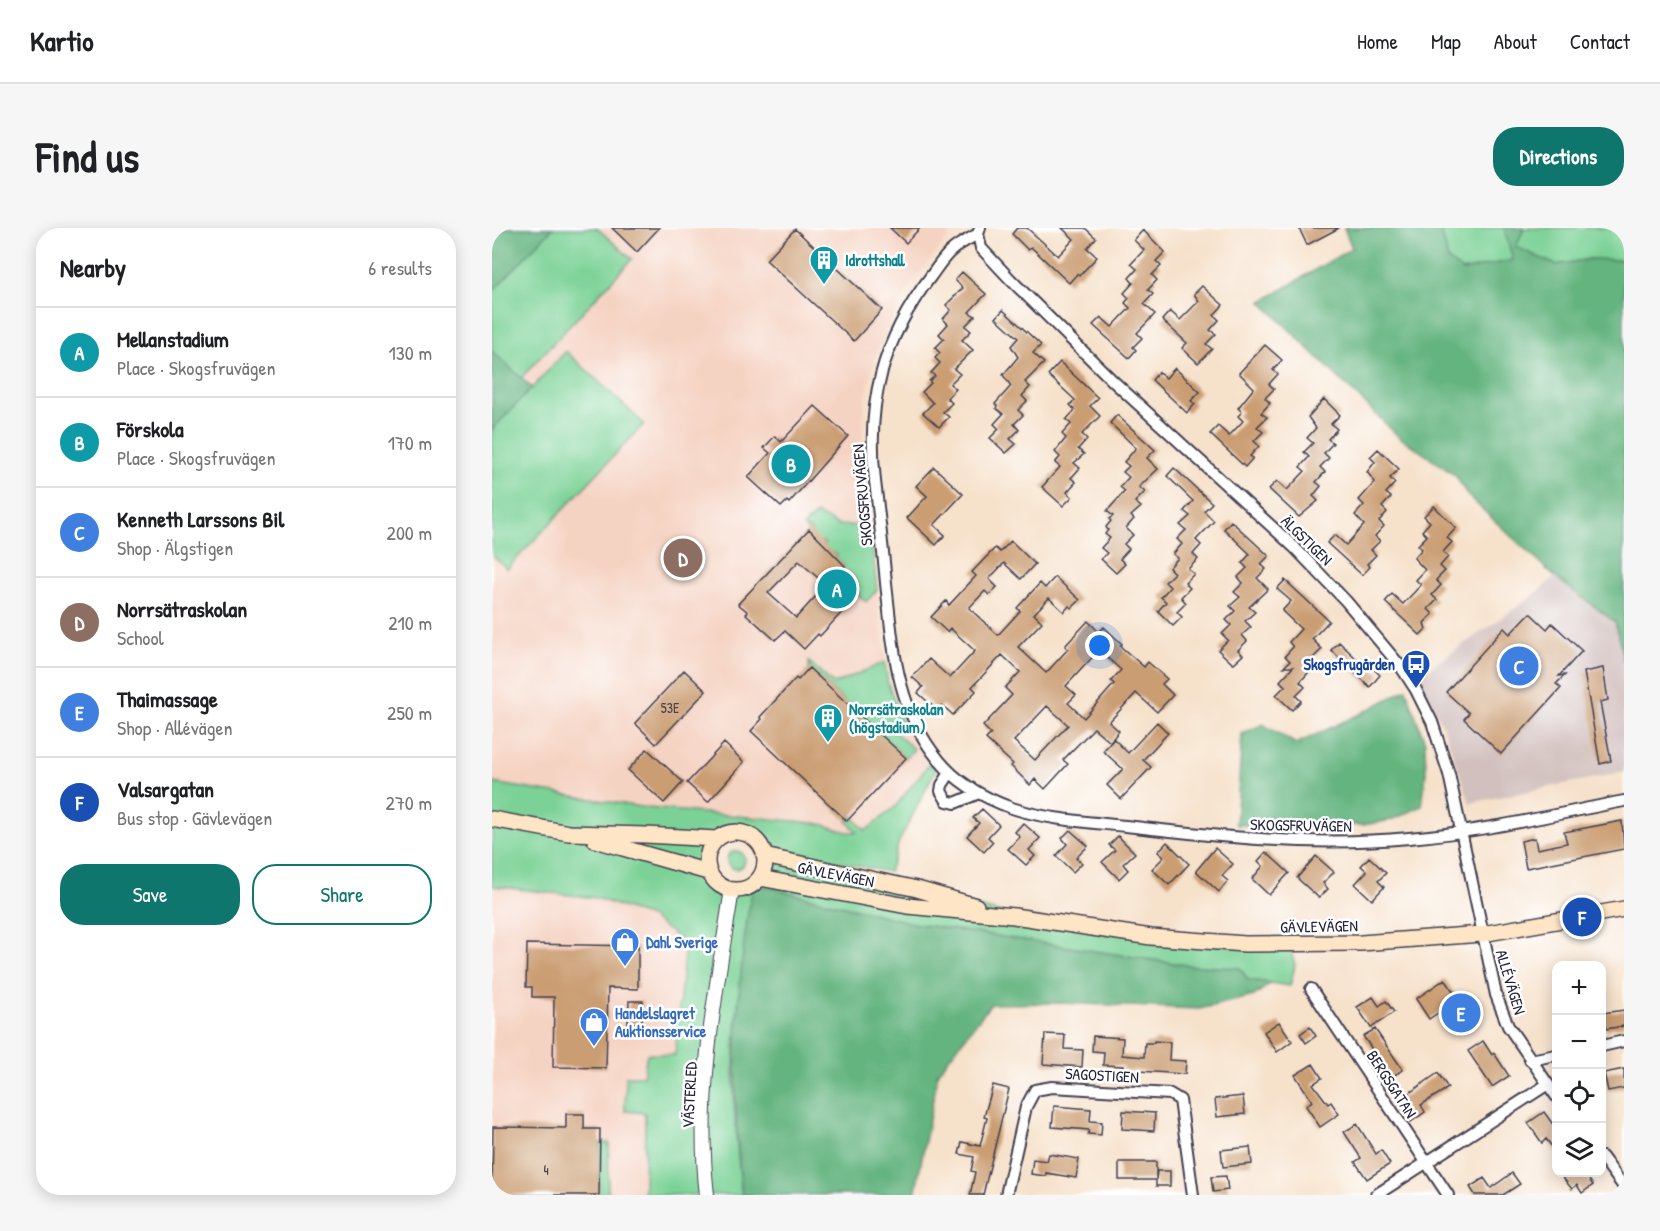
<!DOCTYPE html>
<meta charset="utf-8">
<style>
body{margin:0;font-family:"Patrick Hand",sans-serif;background:#f6f6f6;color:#202124}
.controls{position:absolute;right:18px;bottom:18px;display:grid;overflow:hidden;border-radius:12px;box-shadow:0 3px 15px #0003}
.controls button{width:54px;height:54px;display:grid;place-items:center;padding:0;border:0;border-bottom:2px solid #e0e0e0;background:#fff;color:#202124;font:30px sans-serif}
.you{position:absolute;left:608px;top:418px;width:21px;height:21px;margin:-15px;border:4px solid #fff;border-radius:50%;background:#1a73e8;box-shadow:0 0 0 9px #1a73e833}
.badge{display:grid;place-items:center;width:39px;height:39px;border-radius:50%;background:#0f766e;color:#fff;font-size:20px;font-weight:700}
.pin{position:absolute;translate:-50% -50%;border:3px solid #fff;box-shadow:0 2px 6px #0006}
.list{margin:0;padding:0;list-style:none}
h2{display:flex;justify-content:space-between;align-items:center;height:78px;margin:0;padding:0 24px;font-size:26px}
h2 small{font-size:20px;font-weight:400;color:#757577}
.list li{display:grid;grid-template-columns:39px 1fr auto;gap:18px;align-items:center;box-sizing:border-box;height:90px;padding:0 24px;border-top:2px solid #e0e0e0}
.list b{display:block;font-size:22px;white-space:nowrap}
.list p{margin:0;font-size:20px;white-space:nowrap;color:#757577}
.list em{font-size:20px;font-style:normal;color:#757577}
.actions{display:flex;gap:12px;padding:18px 24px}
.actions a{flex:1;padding:14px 0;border:2px solid #0f766e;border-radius:24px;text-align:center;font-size:21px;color:#0f766e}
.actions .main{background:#0f766e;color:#fff}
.icon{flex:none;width:33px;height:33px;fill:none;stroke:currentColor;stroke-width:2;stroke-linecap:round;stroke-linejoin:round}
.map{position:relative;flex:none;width:1132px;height:967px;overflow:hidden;border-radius:24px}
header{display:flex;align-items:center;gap:36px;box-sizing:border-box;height:84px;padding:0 30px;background:#fff;border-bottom:2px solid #e0e0e0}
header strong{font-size:28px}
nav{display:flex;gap:33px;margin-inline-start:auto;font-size:21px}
.intro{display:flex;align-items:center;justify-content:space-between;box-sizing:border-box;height:144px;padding:0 36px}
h1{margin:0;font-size:42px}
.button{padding:15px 27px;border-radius:24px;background:#0f766e;color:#fff;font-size:21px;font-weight:700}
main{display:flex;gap:36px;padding:0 36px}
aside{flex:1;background:#fff;border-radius:24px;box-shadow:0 3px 15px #0003}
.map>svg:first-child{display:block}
.built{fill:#f5d3c2}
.industrial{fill:#d1c0bd}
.green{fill:#7bd296;stroke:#4e7a68;stroke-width:1.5;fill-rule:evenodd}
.forest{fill:#64b47f;stroke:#436b5d;stroke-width:1.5}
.building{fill:#ca9d72;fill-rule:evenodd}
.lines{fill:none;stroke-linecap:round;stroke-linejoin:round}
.minor-casing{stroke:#423f50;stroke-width:14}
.tertiary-casing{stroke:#423f50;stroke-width:16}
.secondary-casing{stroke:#423f50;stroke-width:18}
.minor{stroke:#fff;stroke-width:10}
.tertiary{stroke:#fff;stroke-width:14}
.secondary{stroke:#fde5c5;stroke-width:15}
.labels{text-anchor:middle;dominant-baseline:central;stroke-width:5;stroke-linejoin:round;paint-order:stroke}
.number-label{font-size:14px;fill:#4c4149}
.culture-label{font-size:16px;font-weight:bold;fill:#0d838f;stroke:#fff;text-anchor:start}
.street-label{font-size:16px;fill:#22223b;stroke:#fff}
.transit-label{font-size:16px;font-weight:bold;fill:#164399;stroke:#fff;text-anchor:end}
.shop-label{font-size:16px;font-weight:bold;fill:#366cbe;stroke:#fff;text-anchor:start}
</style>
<header>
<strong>Kartio</strong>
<nav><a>Home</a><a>Map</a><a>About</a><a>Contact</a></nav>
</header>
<div class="intro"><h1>Find us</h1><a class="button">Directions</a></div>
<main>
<aside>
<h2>Nearby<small>6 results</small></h2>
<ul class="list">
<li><span class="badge" style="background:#0f9aa8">A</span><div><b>Mellanstadium</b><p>Place · Skogsfruvägen</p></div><em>130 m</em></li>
<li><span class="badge" style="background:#0f9aa8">B</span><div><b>Förskola</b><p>Place · Skogsfruvägen</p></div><em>170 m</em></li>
<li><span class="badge" style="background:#3f7fe0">C</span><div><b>Kenneth Larssons Bil</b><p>Shop · Älgstigen</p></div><em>200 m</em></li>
<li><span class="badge" style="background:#8d6e63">D</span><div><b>Norrsätraskolan</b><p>School</p></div><em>210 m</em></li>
<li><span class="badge" style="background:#3f7fe0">E</span><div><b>Thaimassage</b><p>Shop · Allévägen</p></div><em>250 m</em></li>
<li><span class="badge" style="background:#1a4fb4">F</span><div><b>Valsargatan</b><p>Bus stop · Gävlevägen</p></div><em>270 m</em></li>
</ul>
<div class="actions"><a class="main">Save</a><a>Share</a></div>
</aside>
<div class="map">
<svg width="1132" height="967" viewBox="0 0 1132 967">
<rect width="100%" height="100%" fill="#fff"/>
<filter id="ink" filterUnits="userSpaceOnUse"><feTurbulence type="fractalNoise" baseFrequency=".0167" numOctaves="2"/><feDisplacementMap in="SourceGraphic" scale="12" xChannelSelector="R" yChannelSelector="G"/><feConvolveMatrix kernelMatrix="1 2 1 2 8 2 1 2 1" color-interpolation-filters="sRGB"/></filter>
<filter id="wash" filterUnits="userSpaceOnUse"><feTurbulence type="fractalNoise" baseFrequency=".008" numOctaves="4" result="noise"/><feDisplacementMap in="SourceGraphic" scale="24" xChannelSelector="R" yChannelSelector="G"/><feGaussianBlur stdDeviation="1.35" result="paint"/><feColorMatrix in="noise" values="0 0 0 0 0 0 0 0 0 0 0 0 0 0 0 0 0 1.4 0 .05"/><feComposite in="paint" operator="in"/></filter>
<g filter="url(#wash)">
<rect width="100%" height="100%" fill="#f6e1ca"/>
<!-- built -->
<path class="built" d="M61,0H464L418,58L401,89L383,129L373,174L370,207L374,267L396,455L410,493L438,534L403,579L373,602L366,604H355L329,596L156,580L0,555V202L40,160L0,123V64Z
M0,658L104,670L158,689L193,715L183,828L153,885L152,967H0Z"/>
<!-- industrial -->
<path class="industrial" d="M1063,349L1123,394L1132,434V544L978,575L951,498L925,449L1035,372Z"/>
<!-- green -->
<path class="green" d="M0,0H105L140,31L29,150L40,160L74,123L152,196L15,341L0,327Z
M949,0H1012L1022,32L970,43L956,32Z
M1032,0H1132V32L1098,31L1064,37L1024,19Z
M324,286L346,297L378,298L385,362L374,374L345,347L353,338L344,329L345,327L342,324L340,326L331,317L333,316L330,313L328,314L319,306L320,304L317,301L315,302L311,299Z
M317,434L342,456L393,434L396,455L410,493L400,502L422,521L414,530L317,440Z
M438,535L443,543L407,614L397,644L308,627L305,635L522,688L797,717L803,737L798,758L756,752L748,740L701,738L425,696L262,656C252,717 244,777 242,839C241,881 245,925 250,967H152L153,885L133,883L134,848H151L155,826L183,827L193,715L158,689L104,670L0,658V555L156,580L302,593L329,596L355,604H365L355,593L360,588L373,602L377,600L403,579ZM245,604C295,617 267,678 231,659C224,656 218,650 216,642C209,621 226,606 245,604Z
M235 632a9 9 0 1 1 18 0a9 9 0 1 1-18 0Z
M108,915H117L116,967H107Z"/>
<!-- forest -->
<path class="forest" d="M0,0H61L0,64Z
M852,0H949L956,32L970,43L1021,32L1012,0H1032L1024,19L1064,37L1098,31L1132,32V434L1123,394L1063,349L975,267L964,248L906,208L769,74L860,20Z
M0,123L40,160L0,202Z
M914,461L933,514L934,546L930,578L900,592L871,597L818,599L744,597L750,506L771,496L804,516L872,484Z
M262,656L425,696L701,738L748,740L756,752L779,755L762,768L707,781L569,775L499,776L446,844L423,967H250C242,896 242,827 248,756C251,722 254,689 262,656Z"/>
<g id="blocks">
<!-- building -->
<path class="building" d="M120,0H167L145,24Z
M398,0H428L414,15Z
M525,0H535L566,28L582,11L570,0H593L604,10L595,20L605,29L587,48L585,46L577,55L539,19L536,22L520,6Z
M807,0H847L815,17Z
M303,1L390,82L362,113L274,32Z
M651,2L673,24L664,33L669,38L660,47L665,52L656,62L661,66L652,76L663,86L645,105L650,110L641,119L644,122L637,130L601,97L609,89L620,99L638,80L633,75L637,70L632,65L641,55L637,50L645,41L639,36L652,22L642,12Z
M470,44L494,66L477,84L483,88L473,98L479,103L470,112L481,122L462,141L468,146L458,156L464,161L455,170L460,175L451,184L457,189L447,199L431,185L441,175L430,164L439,155L437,153L443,148L439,145L448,135L443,130L448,125L443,120L452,111L447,106L456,96L451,91L459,82L454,77L471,60L463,52Z
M710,58L731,77L722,87L727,92L718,102L724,106L714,116L720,121L706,135L690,120L695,115L670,92L678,83L688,92L707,73L702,66Z
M511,82L549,117L541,125L552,135L533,154L538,159L530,168L535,173L526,182L531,187L522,196L527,202L518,211L524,216L514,225L498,210L507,201L502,196L511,186L504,180L505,178L503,176L519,158L511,147L526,129L519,118L526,110L504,90Z
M773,117L790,132L781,142L786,146L777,156L782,161L773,170L778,175L769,185L775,189L765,199L771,204L762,213L767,218L758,228L761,230L753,239L718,206L726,198L737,208L751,193L746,188L750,184L746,180L762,160L747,145Z
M568,134L606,170L598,178L608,188L590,206L595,211L586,221L592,226L582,235L588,240L579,250L584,254L575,264L580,269L571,278L550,259L568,239L563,235L568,229L563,224L574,210L570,206L579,196L574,192L583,182L578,177L583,172L556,147Z
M683,140L708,164L699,173L703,176L695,185L660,152L667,144L674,150Z
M832,171L848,187L839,196L845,201L836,211L841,215L832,225L837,230L828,239L833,244L824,254L829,258L821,268L826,273L807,289L777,261L785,253L795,262L813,243L808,239L817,229L812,224L821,215L815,210L824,200L816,189Z
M323,178L356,208L297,275L295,273L289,279L256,249L278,225L272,220L283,208L289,214Z
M625,187L663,222L655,230L666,241L647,259L653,264L643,274L649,279L639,288L642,291L634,300L641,307L632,316L637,321L628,331L633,336L624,345L609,331L615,325L609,320L618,310L613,306L616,302L614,299L619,293L617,291L621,288L615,283L633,263L628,259L637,249L631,244L637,238L632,234L644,220L618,195Z
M886,221L907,241L898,250L903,255L894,265L899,269L890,279L895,284L887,293L892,298L883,308L888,313L879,322L884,327L875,336L878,339L870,347L835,315L843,307L854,317L872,297L863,287L872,277L867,272L883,254L875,244L883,234L878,229Z
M442,239L471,266L442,297L453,307L444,317L415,290L435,268L424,258Z
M682,240L720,275L712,283L722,293L704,312L709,317L701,326L706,331L696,341L702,346L693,355L698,360L689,369L694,375L685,384L690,389L681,398L666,383L674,374L669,369L678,359L673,354L682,345L677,340L686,330L681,326L690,316L685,311L694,302L688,297L698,288L692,283L701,273L675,248Z
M942,278L964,300L955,310L960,314L951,324L956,329L948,338L953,343L944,352L949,357L940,367L945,372L936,381L941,386L932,395L934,401L928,407L893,374L900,366L911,376L929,357L924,352L933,342L922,330L930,321L926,317L935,308L930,303L938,294L932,288Z
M739,293L777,328L769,336L774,341L765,350L776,361L757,379L763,384L753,393L759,399L750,407L755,413L746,422L751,427L741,436L726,422L736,412L730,406L739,397L734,392L743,383L738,378L748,369L742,364L751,355L746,349L755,340L750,335L758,326L732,301Z
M317,301L353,338L345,346L366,367L328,408L326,406L312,421L293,403L283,412L254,386L256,384L246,376ZM307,333L334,357L304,390L276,365Z
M519,313L543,336L529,351L512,335L497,351L505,359L497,367L493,363L477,380L506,407L528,383L525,380L548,355L553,360L563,349L588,372L580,380L577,378L572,384L557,370L542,386L550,394L526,419L554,445L576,421L573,418L596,393L607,404L612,399L630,416L628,418L652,439L656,434L675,451L670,456L681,467L665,484L644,465L617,494L627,503L618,514L602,500L571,532L576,536L553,561L543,551L538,557L519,538L521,536L494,511L499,506L491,498L520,467L513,460L528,444L510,427L480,459L484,463L461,487L450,477L445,482L426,465L431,459L420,449L437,431L458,450L483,423L458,400L455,404L439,389L454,373L457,377L484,348L480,344L503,320L508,324ZM607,422L629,442L619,453L622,456L592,490L576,475L584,467L574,458ZM555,478L576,497L543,532L522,513Z
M793,352L837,393L820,411L830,421L812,439L817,444L808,454L813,459L804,468L809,473L800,482L784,467L793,458L788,453L801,439H792L798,433L793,428L801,419L797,414L809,401L790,383L799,373L785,361Z
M1038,385L1055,401L1060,395L1090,423L1067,448L1073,447L1064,456L1069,460L1009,526L972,491L977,485L954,464L1012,400L1018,406Z
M847,414L869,435L872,432L888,447L878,459L839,422Z
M317,440L414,530L355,593L259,503L270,491L268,489L304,450L306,452Z
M1111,440L1116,472L1108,474L1119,533L1108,536L1092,444Z
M192,442L214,463L164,516L143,495Z
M665,494L676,505L651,532L659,539L629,571L615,557L631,541L611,523L622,511L636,525Z
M232,515L252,534L216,574L195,555Z
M155,521L191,554L172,575L136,542Z
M490,581L507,597L496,609L501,614L492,624L475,608L487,595L481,590Z
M1130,593L1132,621L1034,640L1029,613L1043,610L1045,621L1075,615L1072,604Z
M531,595L548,610L537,622L543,628L534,637L516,621L528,609L523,604Z
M578,602L596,618L584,630L590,635L581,644L564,628L575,616L570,610Z
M626,608L643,625L631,636L636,642L627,651L610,634L623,622L617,617Z
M675,614L697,636L677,657L660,641L672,629L666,624Z
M723,620L741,636L730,648L736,653L727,664L704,643Z
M774,624L797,645L777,667L760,651L771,638L766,633Z
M824,628L842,644L831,655L836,661L827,670L805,650Z
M877,629L894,645L886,653L892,659L880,672L863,656L875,643L869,638Z
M35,716L146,718V761L116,760L114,840L61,839L62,769H40V759H34Z
M953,751L976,786L961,795L952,781L937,791L924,771Z
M881,769L887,778L894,773L902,784L879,800L865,779Z
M137,773H151L150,796L136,795Z
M1132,782V798L1114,801L1111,785Z
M787,794L800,813L785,824L772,804Z
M818,799L824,808L814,815L808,806Z
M883,801L911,842L899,849L871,808Z
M553,806L573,807L572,821L591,822L590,839L551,836Z
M601,808L631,810L630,827L652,829L653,815H662V813L678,814L677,832L694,833L693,846L631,842V838L611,837L612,824L600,823Z
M991,813L1000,827L1002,825L1017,848L1000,859L976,823Z
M821,836L830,850L821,856L836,876L839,874L847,886L828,899L814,878L820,873L803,847Z
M1132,841V860L1116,863L1112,845Z
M946,845L956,860L929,877L933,884L919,894L906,873Z
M501,857L517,861L491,967H478L483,944L479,943L482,929L467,926L470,914L488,918L495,890L492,889Z
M751,868L753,886L725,889L723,871Z
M562,878L599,881L598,893L610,894L609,907L596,906L597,902L560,899Z
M631,883L663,885L662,903L630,901Z
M1052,884L1065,902V925L1054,911L1050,915L1036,895Z
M74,886H92V901H108L107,967H0L1,899L74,900Z
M865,896L884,926L889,922L898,936L875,951L863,934L869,930L852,904Z
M758,919L760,936L731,939L729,922Z
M557,926L587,931L584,950L554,945V948L539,946L541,931L555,933Z
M627,934H664V951L665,943H678V958H664V952H627Z
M1020,945L1028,956L1011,967H983L978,959L992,950L999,960Z
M1079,945H1092L1101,957L1090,965L1085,957L1080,961L1071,950Z
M734,948L736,962L721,964L719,949Z"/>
</g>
</g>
<g filter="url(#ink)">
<use href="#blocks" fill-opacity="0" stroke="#423f50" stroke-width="1.5"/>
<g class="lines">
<!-- minor casing -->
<g class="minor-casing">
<path id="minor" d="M488,0L486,6L489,20L518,51L621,153L802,319L854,373L909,439L924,462L940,494L957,546L1004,767L1016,798L1064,868
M486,6C477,11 466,16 459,23C451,30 445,40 439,48C391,111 374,174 383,253C387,287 391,321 394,355C401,418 404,480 446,531C464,554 492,570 520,580C556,592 597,594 634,598C728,609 822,619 917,610C989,604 1061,587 1132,573
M458,545L450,557L449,563L455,573L463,575L487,565
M819,761L956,967
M1110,818L1132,813
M1038,832L1064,827
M1110,929L1132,959
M514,967L534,879L543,862L560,859L678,866L688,872L701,967
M884,967L1056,856"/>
</g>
<!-- tertiary casing -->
<g class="tertiary-casing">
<path id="tertiary" d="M215,967C203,865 224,763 240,662"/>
</g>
<!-- secondary casing -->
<g class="secondary-casing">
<path id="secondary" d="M0,591L77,605L154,607L224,611
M215 633a29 29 0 1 1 58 0a29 29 0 1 1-58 0Z
M103,612L216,644
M272,628L425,661L484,678
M268,650L415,678L522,688L659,709L753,716L869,715L990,706L1132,681"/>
</g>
<!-- minor -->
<use href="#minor" class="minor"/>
<!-- tertiary -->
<use href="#tertiary" class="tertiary"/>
<!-- secondary -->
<use href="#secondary" class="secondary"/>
</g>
</g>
<!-- icons -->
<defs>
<g id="building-pin" transform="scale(1.5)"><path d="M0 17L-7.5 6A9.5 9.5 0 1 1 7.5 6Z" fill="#0f9aa8" stroke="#fff"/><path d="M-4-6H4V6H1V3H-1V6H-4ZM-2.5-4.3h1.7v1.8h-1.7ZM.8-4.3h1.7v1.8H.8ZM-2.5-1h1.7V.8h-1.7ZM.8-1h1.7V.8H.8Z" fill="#fff"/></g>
<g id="bus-pin" transform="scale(1.5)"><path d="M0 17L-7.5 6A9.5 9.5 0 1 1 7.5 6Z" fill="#1a4fb4" stroke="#fff"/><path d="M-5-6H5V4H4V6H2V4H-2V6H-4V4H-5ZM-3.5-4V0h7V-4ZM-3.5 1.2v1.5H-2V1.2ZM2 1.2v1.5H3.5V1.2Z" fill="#fff"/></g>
<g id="shop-pin" transform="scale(1.5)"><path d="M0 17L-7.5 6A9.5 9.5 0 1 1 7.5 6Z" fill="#3f7fe0" stroke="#fff"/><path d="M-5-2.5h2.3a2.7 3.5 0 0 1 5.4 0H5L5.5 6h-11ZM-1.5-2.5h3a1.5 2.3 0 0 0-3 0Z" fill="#fff"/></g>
</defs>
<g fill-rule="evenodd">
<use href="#building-pin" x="332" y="32"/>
<use href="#bus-pin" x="924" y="436"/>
<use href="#building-pin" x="336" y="490"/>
<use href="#shop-pin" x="133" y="714"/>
<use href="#shop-pin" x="102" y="794"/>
</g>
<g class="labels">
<!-- number labels -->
<g class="number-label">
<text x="178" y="479">53E</text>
<text x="54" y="941">4</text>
</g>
<!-- culture labels -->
<g class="culture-label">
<text x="353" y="32">Idrottshall</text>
<text x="357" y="481">Norrsätraskolan<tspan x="357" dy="18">(högstadium)</tspan></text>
</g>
<!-- street labels -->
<g class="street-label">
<text transform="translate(370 267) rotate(-95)">SKOGSFRUVÄGEN</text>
<text transform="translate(815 312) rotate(44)">ÄLGSTIGEN</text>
<text transform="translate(809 597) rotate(1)">SKOGSFRUVÄGEN</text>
<text transform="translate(344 646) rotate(11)">GÄVLEVÄGEN</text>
<text transform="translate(827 698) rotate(-1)">GÄVLEVÄGEN</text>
<text transform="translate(1019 754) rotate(73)">ALLÉVÄGEN</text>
<text transform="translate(610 847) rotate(3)">SAGOSTIGEN</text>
<text transform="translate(900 856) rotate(57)">BERGSGATAN</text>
<text transform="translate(197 867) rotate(-87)">VÄSTERLED</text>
</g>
<!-- transit labels -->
<g class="transit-label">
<text x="903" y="436">Skogsfrugården</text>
</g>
<!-- shop labels -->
<g class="shop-label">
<text x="154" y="714">Dahl Sverige</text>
<text x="123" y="785">Handelslagret<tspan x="123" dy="18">Auktionsservice</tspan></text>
</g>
</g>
</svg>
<div class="controls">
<button>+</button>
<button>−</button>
<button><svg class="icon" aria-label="locate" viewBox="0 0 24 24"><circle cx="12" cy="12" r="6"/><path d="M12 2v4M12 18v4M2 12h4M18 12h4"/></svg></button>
<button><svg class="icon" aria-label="layers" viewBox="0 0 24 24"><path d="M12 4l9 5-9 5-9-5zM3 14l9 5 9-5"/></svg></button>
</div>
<div class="you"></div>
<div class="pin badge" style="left:345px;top:361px;background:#0f9aa8">A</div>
<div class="pin badge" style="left:299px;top:236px;background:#0f9aa8">B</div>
<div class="pin badge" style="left:1027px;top:438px;background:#3f7fe0">C</div>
<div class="pin badge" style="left:191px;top:330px;background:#8d6e63">D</div>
<div class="pin badge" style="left:969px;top:785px;background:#3f7fe0">E</div>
<div class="pin badge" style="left:1090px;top:689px;background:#1a4fb4">F</div>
</div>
</main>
